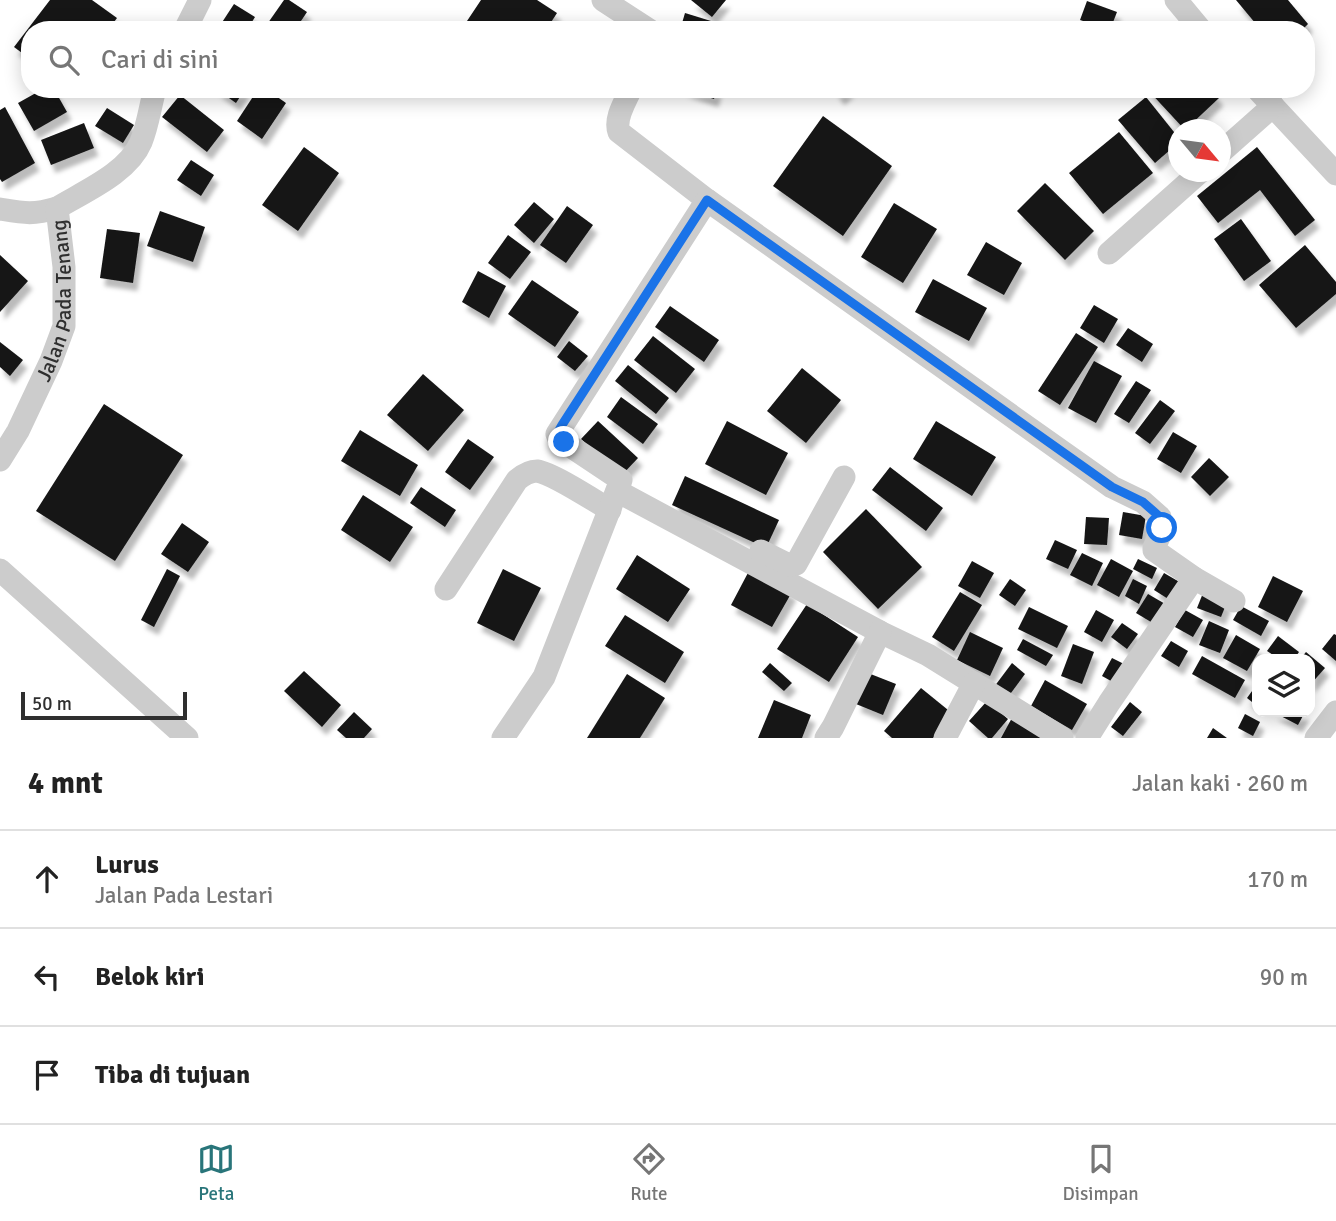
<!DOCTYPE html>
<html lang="id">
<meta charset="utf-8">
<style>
body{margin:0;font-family:Signika,sans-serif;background:#f6f6f6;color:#222}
.controls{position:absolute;right:21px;bottom:21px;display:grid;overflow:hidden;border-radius:14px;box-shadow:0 4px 18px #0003}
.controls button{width:63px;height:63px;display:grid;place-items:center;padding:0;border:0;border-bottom:2px solid #e0e0e0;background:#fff;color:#222;font:35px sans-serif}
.compass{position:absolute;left:1168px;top:119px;width:63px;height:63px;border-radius:50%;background:#fff;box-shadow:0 4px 18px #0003;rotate:119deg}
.scale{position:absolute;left:21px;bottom:18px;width:166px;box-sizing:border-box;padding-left:7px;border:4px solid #2f2f2f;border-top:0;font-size:19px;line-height:24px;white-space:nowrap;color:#2f2f2f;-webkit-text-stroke:5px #fff;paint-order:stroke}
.stop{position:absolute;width:21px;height:21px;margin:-16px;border:5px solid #1a73e8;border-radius:50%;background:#fff}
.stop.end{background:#1a73e8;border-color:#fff;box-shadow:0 2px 7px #0008}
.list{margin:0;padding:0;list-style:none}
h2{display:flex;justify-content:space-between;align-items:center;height:91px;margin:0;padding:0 28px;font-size:30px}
h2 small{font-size:23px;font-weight:400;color:#767676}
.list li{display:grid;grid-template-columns:46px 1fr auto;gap:21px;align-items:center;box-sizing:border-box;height:98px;padding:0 28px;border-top:2px solid #e0e0e0}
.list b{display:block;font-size:26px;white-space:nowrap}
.list p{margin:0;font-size:23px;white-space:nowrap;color:#767676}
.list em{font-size:23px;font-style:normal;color:#767676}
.icon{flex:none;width:38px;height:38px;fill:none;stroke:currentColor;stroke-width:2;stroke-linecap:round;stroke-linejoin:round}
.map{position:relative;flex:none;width:1336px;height:738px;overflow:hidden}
.search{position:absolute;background:#fff;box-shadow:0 4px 18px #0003;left:21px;right:21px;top:21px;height:77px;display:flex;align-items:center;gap:18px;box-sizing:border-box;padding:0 24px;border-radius:28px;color:#767676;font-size:26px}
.sheet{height:385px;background:#fff}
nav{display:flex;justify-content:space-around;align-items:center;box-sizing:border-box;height:98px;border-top:2px solid #e0e0e0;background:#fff;font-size:19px;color:#767676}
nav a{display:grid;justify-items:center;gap:4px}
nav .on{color:#29757a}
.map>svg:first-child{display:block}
.building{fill:#161616;filter:url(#shadow)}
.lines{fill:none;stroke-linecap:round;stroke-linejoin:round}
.minor{stroke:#ccc;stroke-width:23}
.route{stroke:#1a73e8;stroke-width:9}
.labels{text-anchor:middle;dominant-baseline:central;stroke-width:7;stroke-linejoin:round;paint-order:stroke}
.street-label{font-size:21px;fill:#2f2f2f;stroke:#fff}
</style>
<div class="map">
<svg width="1336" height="738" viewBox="0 0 1336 738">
<defs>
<filter id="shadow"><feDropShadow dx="4.5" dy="8" stdDeviation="2" flood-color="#0004"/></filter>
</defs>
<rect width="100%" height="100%" fill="#fff"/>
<!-- building -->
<path class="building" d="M50,0H92L117,18L108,30H30V59L14,47Z
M284,0H289L307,12L295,30H263Z
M481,0H537L557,13L546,30H461Z
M691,0H726L712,17Z
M1236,0H1288L1308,24L1302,30H1261Z
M1087,1L1117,12L1110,30L1080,20Z
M234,4L255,17L247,30H217Z
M685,13L737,29V30H680Z
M43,89H54L67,112L34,131L18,103Z
M216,89H245L236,103Z
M258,89H266L286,103L262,139L237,121Z
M683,89H717L714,99Z
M834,89H850L840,97Z
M1147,89H1211L1219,98L1185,130Z
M180,95L224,130L207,152L162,117Z
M1146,97L1178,137V143L1155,163L1118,120Z
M5,107L35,163L2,182L0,179V110Z
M107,108L134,125L123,143L95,126Z
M823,116L892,166L843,236L773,186Z
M84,123L94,148L51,165L41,140Z
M1119,132L1153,173L1103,214L1069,173Z
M304,147L339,173L298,231L262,205Z
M1257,147L1315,220L1295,236L1260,190L1218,223L1197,196Z
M191,160L214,175L201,196L177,180Z
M1045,183L1094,231L1065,260L1017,211Z
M534,202L554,219L534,243L514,225Z
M894,203L937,229L903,283L861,257Z
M567,206L593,225L566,263L540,245Z
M160,211L205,227L193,262L147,246Z
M1241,219L1271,261L1244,281L1214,239Z
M107,229L140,233L133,283L100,278Z
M508,235L531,252L510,279L488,263Z
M986,242L1022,263L1004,295L967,275Z
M1305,245L1336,282V294L1296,328L1259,285Z
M0,255L28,281L0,312Z
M478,271L506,286L489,318L462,302Z
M933,279L987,308L969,341L915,312Z
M532,280L579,312L555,347L508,314Z
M1094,305L1118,319L1104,343L1080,328Z
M670,306L719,340L704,362L655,327Z
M1128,328L1153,344L1142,362L1116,345Z
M1076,333L1098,347L1060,405L1038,391Z
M653,336L695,369L676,393L634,360Z
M569,341L588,356L575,371L557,357Z
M0,342L23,360L10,376L0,367Z
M1094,361L1122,376L1096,423L1068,408Z
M628,365L669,398L656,414L615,381Z
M802,368L841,400L806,443L767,411Z
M423,374L464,410L428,451L387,415Z
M1136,381L1151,390L1129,423L1114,414Z
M621,397L658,424L643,444L607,417Z
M1160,400L1175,411L1150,444L1135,433Z
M104,404L183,455L115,561L36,511Z
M598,421L638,458L621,476L581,439Z
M727,421L788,453L766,495L705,464Z
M936,421L996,457L972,496L913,459Z
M360,430L418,465L400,496L341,461Z
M1173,432L1197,446L1181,473L1157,459Z
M468,439L494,457L470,490L445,472Z
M1209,458L1229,477L1210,496L1191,477Z
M890,467L943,508L926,531L872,490Z
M685,476L779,520L766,548L672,505Z
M421,487L456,510L445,527L410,503Z
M363,495L413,527L390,562L341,530Z
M866,509L922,567L878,609L823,552Z
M1123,512L1146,516L1142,539L1119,535Z
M1086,517L1109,518L1107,545L1084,544Z
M182,523L209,542L188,572L161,554Z
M1055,540L1077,550L1068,569L1046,559Z
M1082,553L1103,563L1092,586L1070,575Z
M637,555L690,589L668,622L616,589Z
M1111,559L1133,571L1119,597L1097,585Z
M1138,559L1157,568L1152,579L1133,569Z
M972,561L994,573L980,598L958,586Z
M167,569L180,576L154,627L141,620Z
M503,569L541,588L514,641L477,623Z
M750,569L792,592L772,627L731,605Z
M1164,573L1183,584L1173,602L1154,590Z
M1273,576L1303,591L1287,622L1258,607Z
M1010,579L1026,590L1015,606L999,595Z
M1133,579L1147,586L1139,604L1125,596Z
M960,592L982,605L954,651L932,637Z
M1203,593L1227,602L1221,617L1197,608Z
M1148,594L1167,605L1156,625L1136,613Z
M807,604L858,637L829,682L777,649Z
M1241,606L1269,621L1261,636L1233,620Z
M1029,607L1068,626L1057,648L1018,629Z
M1096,610L1114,620L1102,642L1084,632Z
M1185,610L1203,620L1193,637L1175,627Z
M625,615L684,652L665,683L605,646Z
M1209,621L1229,630L1220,653L1199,645Z
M1122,623L1138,634L1127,649L1111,637Z
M970,632L1003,648L990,676L957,660Z
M1334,634L1336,635V661L1322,649Z
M1236,635L1260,649L1247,671L1223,658Z
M1278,636L1299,652L1294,659H1279L1267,651Z
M1023,639L1053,655L1046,666L1017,650Z
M1171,641L1188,651L1179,667L1161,656Z
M1073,644L1094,652L1082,684L1061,676Z
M1306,652L1325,668L1310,685V659H1300Z
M1202,656L1245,680L1235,698L1192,674Z
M1112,658L1130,667L1120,686L1102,676Z
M770,663L792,683L784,691L762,672Z
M1012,663L1025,674L1008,697L994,687Z
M304,671L341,705L322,727L284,691Z
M868,673L896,684L883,715L856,704Z
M627,674L665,698L640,738H587Z
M1045,680L1087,704L1072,730L1031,706Z
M1257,684V706L1247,698Z
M921,688L953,714L933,738H892L884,731Z
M774,700L811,715L802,738H758Z
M987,701L1008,719L992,738H988L969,721Z
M1130,702L1142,712L1123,736L1111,727Z
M354,712L372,729L364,738H346L337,730Z
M1273,712H1305L1298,725Z
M1245,714L1260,722L1253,736L1238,728Z
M1013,716L1049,738H1001Z
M1213,728L1227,738H1207Z"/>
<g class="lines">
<!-- minor -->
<g class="minor">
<path d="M603,0L649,30"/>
<path d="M1176,0L1201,30"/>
<path d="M185,30L200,0"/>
<path d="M631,89C625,102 614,119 619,132L707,200L1112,487L1143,502L1160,517L1162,530L1154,548V550L1194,578L1234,601"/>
<path d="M1257,89L1336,174"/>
<path d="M1220,153L1273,106"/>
<path d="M0,209C24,213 33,215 57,208"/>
<path d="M1109,253L1200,172"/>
<path id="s1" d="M0,460L18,431L51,361L64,326V267L57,208C85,191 128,173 141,142C148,125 150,107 155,89"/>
<path d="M617,491L880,632L928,655L1062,738"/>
<path d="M761,551L789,565L796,564L844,477"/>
<path d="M0,570L187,738"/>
<path d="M446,589L517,480C523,475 529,471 537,471C552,473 595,501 610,510"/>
<path d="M503,738L544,677L621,480L564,442L559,439L557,434L707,200"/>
<path d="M826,738L833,727L880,632"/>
<path d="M945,738L974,683"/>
<path d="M1087,738L1109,703L1194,578"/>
<path d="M1316,738L1336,712"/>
</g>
</g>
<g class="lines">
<!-- route -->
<path class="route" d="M564,442L559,439L557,434L562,425L707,200L1112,487L1143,502L1160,517L1162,528"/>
</g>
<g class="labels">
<!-- street labels -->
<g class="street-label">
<text stroke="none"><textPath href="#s1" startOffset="173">Jalan Pada Tenang</textPath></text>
</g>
</g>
</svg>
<div class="controls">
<button><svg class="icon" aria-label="layers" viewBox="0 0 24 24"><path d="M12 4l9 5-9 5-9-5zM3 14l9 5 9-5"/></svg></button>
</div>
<svg class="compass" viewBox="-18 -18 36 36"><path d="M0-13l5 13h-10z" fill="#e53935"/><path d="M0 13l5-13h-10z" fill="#767676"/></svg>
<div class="scale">50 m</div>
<div class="stop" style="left:1162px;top:528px"></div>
<div class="stop end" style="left:564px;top:442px"></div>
<div class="search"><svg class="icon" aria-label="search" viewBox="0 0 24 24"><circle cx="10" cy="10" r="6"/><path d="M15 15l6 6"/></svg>Cari di sini</div>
</div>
<section class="sheet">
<h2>4 mnt<small>Jalan kaki · 260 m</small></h2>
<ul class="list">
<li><svg class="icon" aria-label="ahead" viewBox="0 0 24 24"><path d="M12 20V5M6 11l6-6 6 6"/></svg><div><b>Lurus</b><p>Jalan Pada Lestari</p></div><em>170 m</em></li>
<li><svg class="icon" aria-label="left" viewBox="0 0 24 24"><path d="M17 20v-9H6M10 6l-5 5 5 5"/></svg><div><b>Belok kiri</b></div><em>90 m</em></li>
<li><svg class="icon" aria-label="arrive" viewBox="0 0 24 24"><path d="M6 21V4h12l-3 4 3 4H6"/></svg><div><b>Tiba di tujuan</b></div></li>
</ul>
</section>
<nav>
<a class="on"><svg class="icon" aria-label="map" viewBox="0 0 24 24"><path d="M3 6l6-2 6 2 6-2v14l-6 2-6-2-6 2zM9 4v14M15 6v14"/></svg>Peta</a>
<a><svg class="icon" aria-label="directions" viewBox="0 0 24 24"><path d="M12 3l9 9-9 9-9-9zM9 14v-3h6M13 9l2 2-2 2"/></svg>Rute</a>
<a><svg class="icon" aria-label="saved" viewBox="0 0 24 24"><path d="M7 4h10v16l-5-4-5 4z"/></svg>Disimpan</a>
</nav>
